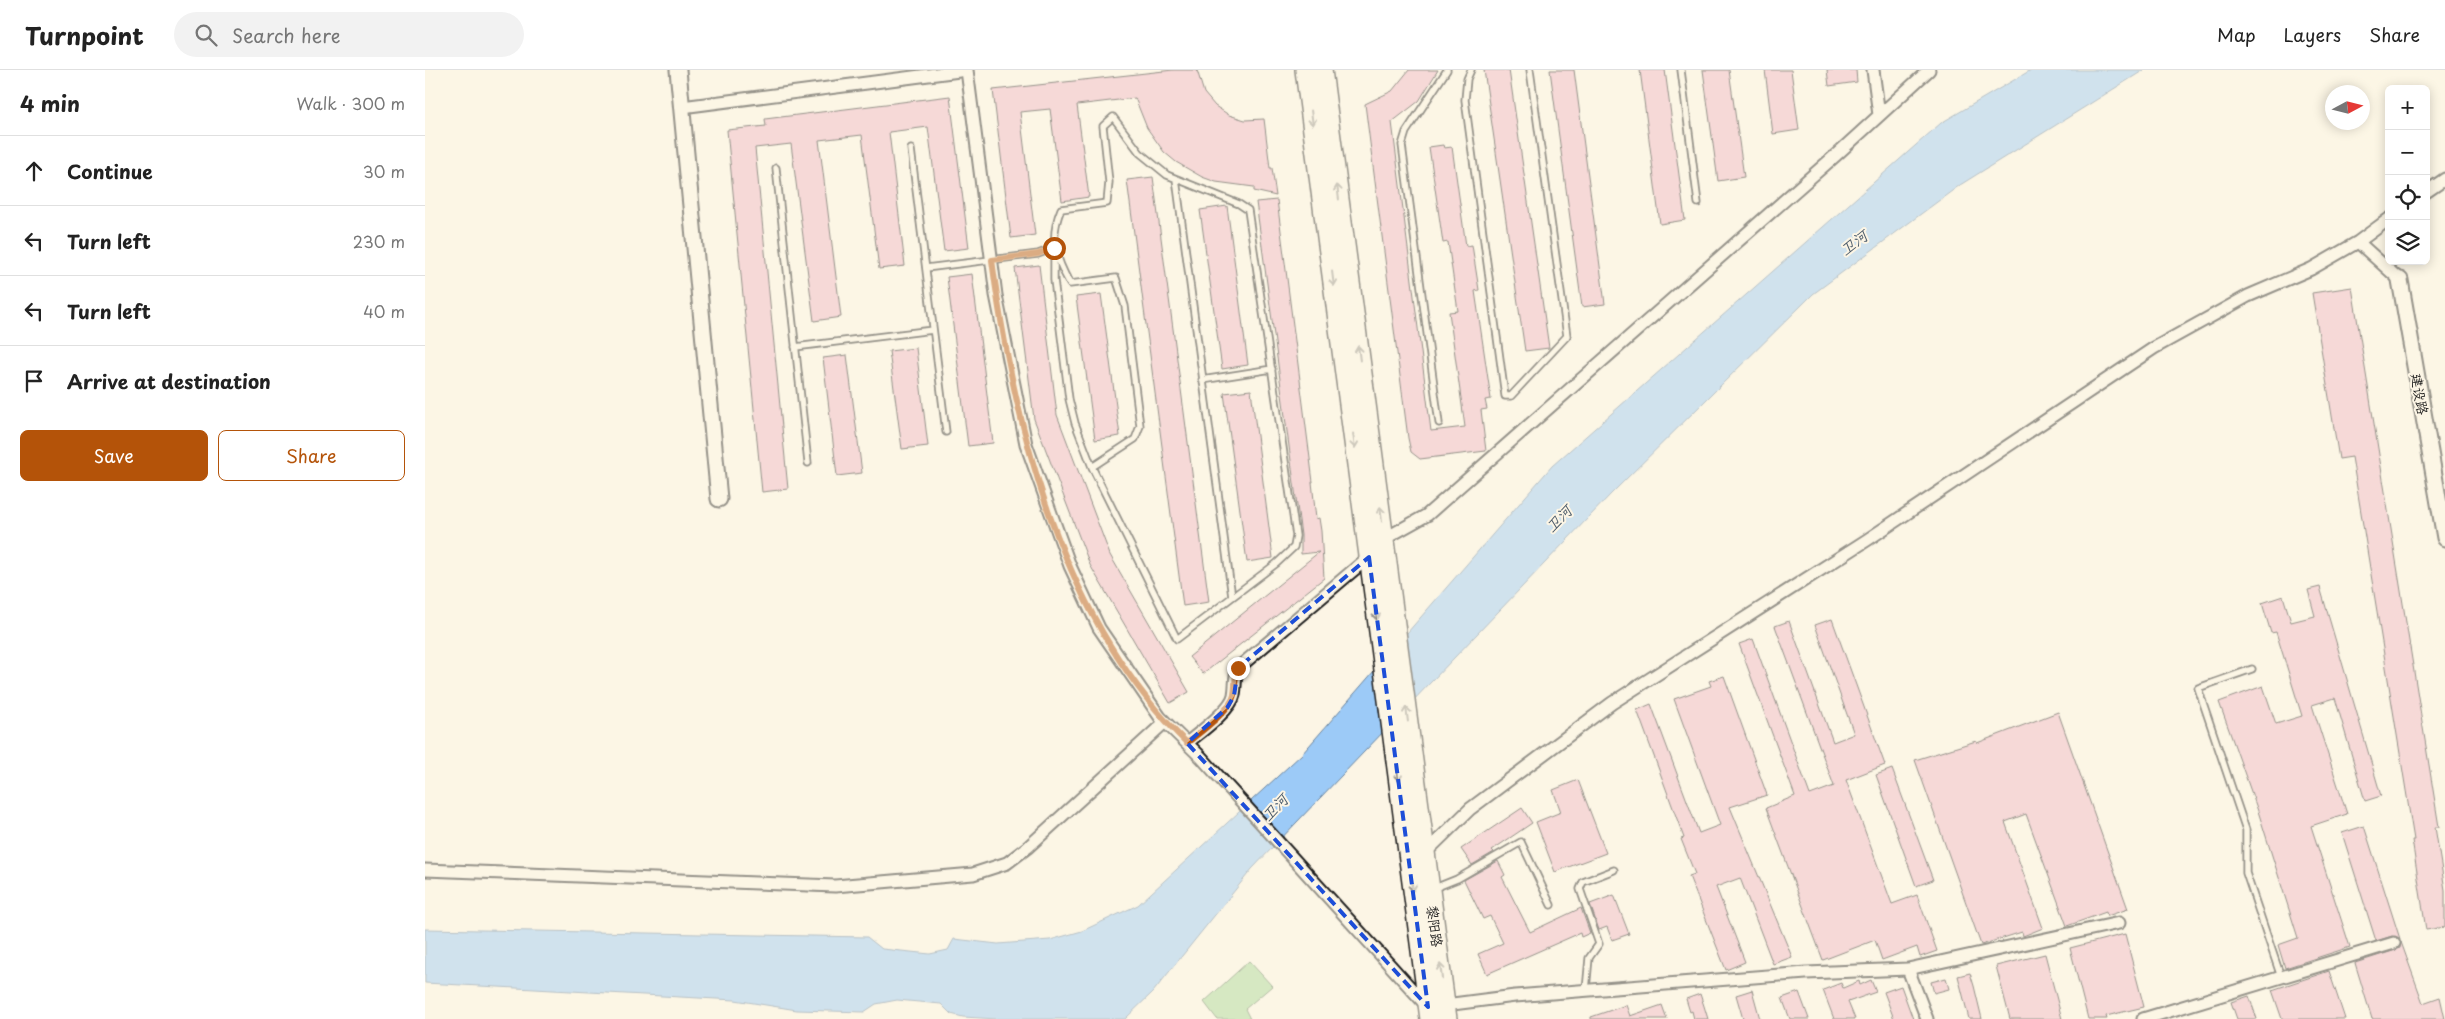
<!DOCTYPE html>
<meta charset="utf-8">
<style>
body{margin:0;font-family:"Playpen Sans","LXGW WenKai TC",sans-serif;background:#f2f2f2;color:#222}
.controls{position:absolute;right:15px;top:15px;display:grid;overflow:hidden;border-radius:8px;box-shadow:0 2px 12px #0003}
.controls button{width:45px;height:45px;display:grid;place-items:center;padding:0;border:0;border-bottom:1px solid #e0e0e0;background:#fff;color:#222;font:25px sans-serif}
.compass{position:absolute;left:1900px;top:15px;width:45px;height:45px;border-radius:50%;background:#fff;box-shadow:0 2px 12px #0003;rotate:83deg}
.stop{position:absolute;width:15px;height:15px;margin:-11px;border:4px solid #b45309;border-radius:50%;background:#fff}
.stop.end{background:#b45309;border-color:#fff;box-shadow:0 1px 5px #0008}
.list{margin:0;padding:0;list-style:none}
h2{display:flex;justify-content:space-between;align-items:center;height:65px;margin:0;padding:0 20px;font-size:21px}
h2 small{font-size:16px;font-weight:400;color:#767676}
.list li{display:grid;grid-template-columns:32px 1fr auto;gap:15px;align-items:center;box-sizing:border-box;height:70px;padding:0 20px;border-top:1px solid #e0e0e0}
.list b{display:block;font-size:19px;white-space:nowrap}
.list em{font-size:16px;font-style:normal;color:#767676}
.actions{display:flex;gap:10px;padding:15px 20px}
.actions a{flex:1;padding:11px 0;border:1px solid #b45309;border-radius:8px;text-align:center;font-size:18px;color:#b45309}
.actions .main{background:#b45309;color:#fff}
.icon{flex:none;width:28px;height:28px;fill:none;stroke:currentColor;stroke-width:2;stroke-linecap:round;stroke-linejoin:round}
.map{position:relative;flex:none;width:2020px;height:949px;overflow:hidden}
header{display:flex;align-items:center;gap:30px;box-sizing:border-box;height:70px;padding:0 25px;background:#fff;border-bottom:1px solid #e0e0e0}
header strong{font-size:24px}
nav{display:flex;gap:28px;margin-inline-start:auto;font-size:18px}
.search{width:350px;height:45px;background:#f2f2f2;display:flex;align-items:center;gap:12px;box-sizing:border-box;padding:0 18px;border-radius:28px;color:#767676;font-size:19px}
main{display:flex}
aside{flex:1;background:#fff}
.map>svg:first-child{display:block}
.green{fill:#a8d898;stroke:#627a5a}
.water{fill:#9ccaf7;stroke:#69849f}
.building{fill:#efb5c6;stroke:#1c1c1c}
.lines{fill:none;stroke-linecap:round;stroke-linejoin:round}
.service-casing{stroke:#1c1c1c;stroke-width:9}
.minor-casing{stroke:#1c1c1c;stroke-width:15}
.tertiary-casing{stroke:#1c1c1c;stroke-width:19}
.primary-casing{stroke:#1c1c1c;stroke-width:22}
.service{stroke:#fcf5e5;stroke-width:5.5}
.minor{stroke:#fcf5e5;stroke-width:11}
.tertiary{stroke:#fcf5e5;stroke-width:15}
.primary{stroke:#fcf5e5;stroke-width:19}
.oneway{stroke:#97938b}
.route{stroke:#b45309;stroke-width:6}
.marked{fill:none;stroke:#1d4ed8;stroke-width:4;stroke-dasharray:10 6;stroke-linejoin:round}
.labels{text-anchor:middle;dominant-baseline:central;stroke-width:4;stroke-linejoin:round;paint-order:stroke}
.street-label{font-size:14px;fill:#1c1c1c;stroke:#fcf5e5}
.water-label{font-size:15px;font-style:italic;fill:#495969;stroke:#fcf5e5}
</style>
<header>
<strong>Turnpoint</strong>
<div class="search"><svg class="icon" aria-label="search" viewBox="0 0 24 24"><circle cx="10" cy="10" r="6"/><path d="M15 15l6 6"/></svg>Search here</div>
<nav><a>Map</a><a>Layers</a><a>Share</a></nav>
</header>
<main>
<aside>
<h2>4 min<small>Walk · 300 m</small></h2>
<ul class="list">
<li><svg class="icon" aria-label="ahead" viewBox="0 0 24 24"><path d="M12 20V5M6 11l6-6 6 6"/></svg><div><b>Continue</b></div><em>30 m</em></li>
<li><svg class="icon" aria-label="left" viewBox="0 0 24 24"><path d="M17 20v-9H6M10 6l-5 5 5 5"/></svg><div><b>Turn left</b></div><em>230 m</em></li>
<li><svg class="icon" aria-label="left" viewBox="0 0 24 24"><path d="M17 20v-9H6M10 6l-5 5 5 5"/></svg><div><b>Turn left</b></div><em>40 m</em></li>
<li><svg class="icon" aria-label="arrive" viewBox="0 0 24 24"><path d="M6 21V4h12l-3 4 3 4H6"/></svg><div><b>Arrive at destination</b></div></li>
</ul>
<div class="actions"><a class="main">Save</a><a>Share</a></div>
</aside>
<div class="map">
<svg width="2020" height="949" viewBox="0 0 2020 949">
<rect width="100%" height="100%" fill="#fcf5e5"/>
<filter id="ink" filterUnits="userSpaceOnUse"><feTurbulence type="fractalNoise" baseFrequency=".02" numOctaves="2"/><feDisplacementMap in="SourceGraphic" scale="10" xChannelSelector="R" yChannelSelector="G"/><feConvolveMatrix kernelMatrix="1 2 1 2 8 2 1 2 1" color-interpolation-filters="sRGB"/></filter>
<g filter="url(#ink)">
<!-- green -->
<path class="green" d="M824,891L847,916L820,939L825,949H792L779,932Z"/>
<!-- water -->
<path class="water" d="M1606,0H1719L1535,115L1388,224L1186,424L827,799L728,922L700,949H572L538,947L526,944L516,934L472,930L451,934L439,942L372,940L310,930L0,913V859L442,867L457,879L505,884L523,880L529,869L573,874L625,870L657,861L713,835L877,684L1127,396L1516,53Z"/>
<!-- building -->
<path class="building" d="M748,0H772L779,23L790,36L804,45L820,50L839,49L845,98H847L851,126L829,121V117L791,112L777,107L751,92L739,82L722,58L710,28L652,35L664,127L637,131L625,39L595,42L610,165L586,168L568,20Z
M984,0H1013L994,31L967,52L1006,361L1040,357L1024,242L1033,241L1023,172L1018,173L1004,77L1018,75L1019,78L1027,77L1041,176L1047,175L1054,220L1050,221L1066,329L1060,330L1062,339L1056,340L1061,381L995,389L986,382L983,368L940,34L967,21Z
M1059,0H1084L1124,278L1100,281Z
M1125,0H1149L1180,234L1157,237Z
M1215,0H1240L1260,150L1235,154Z
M1278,0H1304L1319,107L1293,111Z
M1340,0H1366L1374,60L1348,64Z
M1402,0H1431L1432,12L1404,16Z
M525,26L544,178L519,181L503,57L464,62L480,196L454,199L437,65L394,70L416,247L389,251L366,74L330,78L363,419L337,422L302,60L341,56L340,49Z
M728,107L784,532L758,536L702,110Z
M852,130L888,412H887L891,449L894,448L896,461L899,508L778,604L764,587L894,482L876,484V465L831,132Z
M802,136L823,295L797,299L775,140Z
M614,195L632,345L685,485L764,622L745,633L665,495L609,349L590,198Z
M547,204L568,373L543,376L522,207Z
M1927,217L2014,757H2010L2020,820V857L2001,860L1987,770H1989L1927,387L1914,389L1887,223Z
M676,224L695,366L670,370L651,227Z
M491,278L503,376L477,379L464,281Z
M422,285L437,403L412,406L398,288Z
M826,320L848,488L822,492L799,323Z
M1895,517L1956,726L1940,731L1910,628L1887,635L1922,744L1886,756L1925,877L1860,898L1853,875L1873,868L1833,741L1794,632L1838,616L1851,654L1877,646L1851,562L1846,563L1837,533L1858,526L1866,552L1890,546L1883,520Z
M1407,549L1460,695L1421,710L1467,834L1492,825L1512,881L1495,887L1492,877L1457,890L1450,870L1398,890L1341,738L1370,726L1314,574L1328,569L1385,725L1409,716L1350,556L1364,551L1408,672L1429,664L1390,555Z
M1299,606L1342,725L1305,737L1367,887L1348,894L1315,808L1291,817L1320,892L1301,900L1264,806L1270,804L1256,769L1259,768L1212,640L1226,634L1274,763L1295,755L1249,629L1286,616L1284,611Z
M1633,642L1703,839L1682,846L1681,842L1642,856L1601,744L1580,752L1618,858L1598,866L1597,862L1556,875L1490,690L1551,671L1552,673Z
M1467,699L1508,810L1491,816L1451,705Z
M1153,710L1181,783L1130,802L1111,752L1136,742L1128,720Z
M1097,738L1107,753L1067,780L1069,782L1047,795L1036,779Z
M1939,756L1975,869L1967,866L1951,871L1917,763Z
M1073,791L1080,805L1077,807L1105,862L1156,838L1165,863L1156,867L1155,863L1062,904L1053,884L1078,873L1065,846L1058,849L1039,810Z
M1189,825L1204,864L1187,870L1182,857L1174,860L1165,834Z
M1700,864L1719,937L1681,946L1682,949H1663L1645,878Z
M1976,872L1998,933L2015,927L2020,949H1947L1930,893L1971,880L1975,878Z
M1620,884L1637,949H1585L1571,896Z
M1904,901L1920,949H1857L1847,920Z
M1545,903L1549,916L1557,949H1544L1533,906Z
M1521,908L1524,919L1509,923L1506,912Z
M1446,910L1451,922L1423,932L1430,949H1409L1398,920L1416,913L1418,918L1434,911L1435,915Z
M1476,916L1488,949H1469L1459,922Z
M1327,920L1335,949H1318L1311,925Z
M1374,922L1384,949H1365L1357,928Z
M1275,924L1279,936L1283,949H1269L1267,941L1265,942L1261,929Z
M1824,926L1832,949H1812L1806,932Z
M1201,935L1205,946L1237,935L1242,949H1166V947Z"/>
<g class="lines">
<!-- service casing -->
<g class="service-casing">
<path id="service" d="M1046,0L1042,9L1040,30L1080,326H1086L1142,266L1105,0
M1256,0L1273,133
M486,79L521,362
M351,98L383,393
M751,109L807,527
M501,198L613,184L629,178V210L644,329L650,353L667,397L752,569L852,493L869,477L871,466L823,140L814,134L742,105L715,83L688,47L678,56L684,112L682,133L636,139C624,168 630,187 645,214L691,208L700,236L715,356L710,369L667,397
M370,277L508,260
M777,310L847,299
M1014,353L977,75L981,62L1022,0
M1827,599L1773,618L1821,760V803L1856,907
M1007,819L1032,809L1096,772L1126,835
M1161,920L1164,888L1174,874L1155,819L1158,812L1189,800"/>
</g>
<!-- minor casing -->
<g class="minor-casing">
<path id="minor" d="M542,0L571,225L601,374L645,496L674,558L735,647L776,687L1002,936
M1448,0L1454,45
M257,37L542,0
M2001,122L2020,109
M1933,172L1975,210
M959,469L1002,445L1411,85L1504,0
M762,673C774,663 806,640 809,625C811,615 809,608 813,598L944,487
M1000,783L1045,739L1187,633L1442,470L1729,278L1823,226L1886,199L1933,172L1964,149
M0,800L410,816L548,804L582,793L603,777L740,652
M1483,899L1502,949
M1020,935L1090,926L1381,903L1483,899L1694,853
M1718,949L1969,873"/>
</g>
<!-- tertiary casing -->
<g class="tertiary-casing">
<path id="tertiary" d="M253,0L294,429
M1975,210L2020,468"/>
</g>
<!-- primary casing -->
<g class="primary-casing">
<path id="primary" d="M880,0L1005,949
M897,0L1022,949"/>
</g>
<!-- service -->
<use href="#service" class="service"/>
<!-- minor -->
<use href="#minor" class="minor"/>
<!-- tertiary -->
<use href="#tertiary" class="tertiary"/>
<!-- primary -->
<use href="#primary" class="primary"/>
</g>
<!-- one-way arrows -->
<defs><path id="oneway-shaft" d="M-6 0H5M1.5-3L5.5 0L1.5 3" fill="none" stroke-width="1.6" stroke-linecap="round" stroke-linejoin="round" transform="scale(1.25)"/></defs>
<g class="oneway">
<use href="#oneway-shaft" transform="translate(887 48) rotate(83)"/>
<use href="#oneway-shaft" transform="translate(913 122) rotate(-97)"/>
<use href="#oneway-shaft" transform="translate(908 209) rotate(83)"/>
<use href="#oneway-shaft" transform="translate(934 283) rotate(-97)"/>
<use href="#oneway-shaft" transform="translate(929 371) rotate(83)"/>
<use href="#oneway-shaft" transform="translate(956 444) rotate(-97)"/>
<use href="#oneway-shaft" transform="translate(951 543) rotate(82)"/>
<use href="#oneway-shaft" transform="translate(982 644) rotate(-97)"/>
<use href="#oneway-shaft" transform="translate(973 704) rotate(82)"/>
<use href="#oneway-shaft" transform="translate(987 814) rotate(82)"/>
<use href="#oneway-shaft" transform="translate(1016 901) rotate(-98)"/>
</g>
</g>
<g class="lines" filter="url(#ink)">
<!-- route -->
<path class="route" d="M629,178L613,184L567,190C589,357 637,552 762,673C774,663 806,640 809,625C811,615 809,608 813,598"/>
</g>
<!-- marked area -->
<path d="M0 0H2020V949H0ZM944,487L945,495L1003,937L762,673L802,638L809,626L813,598Z" fill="#fcf5e5" fill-opacity=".55" fill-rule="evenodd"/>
<path class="marked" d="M944,487L945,495L1003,937L762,673L802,638L809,626L813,598Z"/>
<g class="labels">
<!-- street labels -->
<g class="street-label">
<text transform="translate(1995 324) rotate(80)">建设路</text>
<text transform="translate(1010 856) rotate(82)">黎阳路</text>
</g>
<!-- water labels -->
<g class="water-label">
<text transform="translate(1428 172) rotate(-37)">卫河</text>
<text transform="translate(1133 448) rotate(-45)">卫河</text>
<text transform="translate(849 737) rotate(-46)">卫河</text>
</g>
</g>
</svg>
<div class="controls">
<button>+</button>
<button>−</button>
<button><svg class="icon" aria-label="locate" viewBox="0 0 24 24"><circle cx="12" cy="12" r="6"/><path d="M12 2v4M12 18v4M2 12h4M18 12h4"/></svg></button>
<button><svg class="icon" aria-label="layers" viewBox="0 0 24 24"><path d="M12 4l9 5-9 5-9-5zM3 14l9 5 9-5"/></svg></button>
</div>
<svg class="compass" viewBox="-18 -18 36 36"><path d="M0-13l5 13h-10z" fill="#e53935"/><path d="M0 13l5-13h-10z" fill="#767676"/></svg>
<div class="stop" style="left:629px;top:178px"></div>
<div class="stop end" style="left:813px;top:598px"></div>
</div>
</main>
